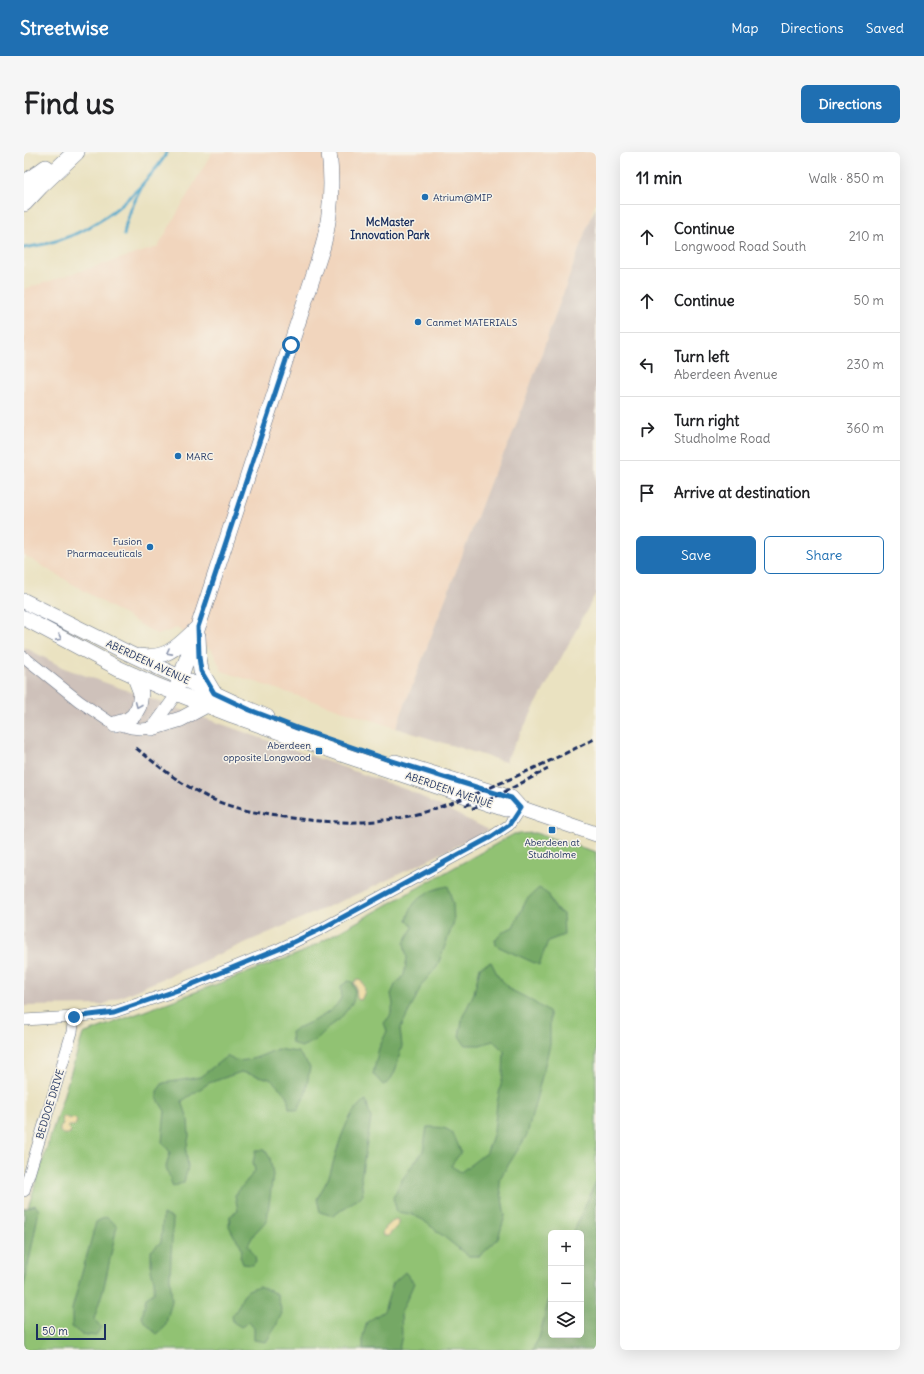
<!DOCTYPE html>
<meta charset="utf-8">
<style>
body{margin:0;font-family:Delius,sans-serif;background:#f6f6f6;color:#202124}
.controls{position:absolute;right:12px;bottom:12px;display:grid;overflow:hidden;border-radius:6px;box-shadow:0 4px 16px #0002}
.controls button{width:36px;height:36px;display:grid;place-items:center;padding:0;border:0;border-bottom:1px solid #e0e0e0;background:#fff;color:#202124;font:20px sans-serif}
.scale{position:absolute;left:12px;bottom:10px;width:70px;box-sizing:border-box;padding-left:4px;border:2px solid #1b2f5e;border-top:0;font-size:11px;line-height:14px;white-space:nowrap;color:#1b2f5e;-webkit-text-stroke:3px #f7f3e8;paint-order:stroke}
.stop{position:absolute;width:12px;height:12px;margin:-9px;border:3px solid #1f6fb2;border-radius:50%;background:#fff}
.stop.end{background:#1f6fb2;border-color:#fff;box-shadow:0 1px 4px #0008}
.list{margin:0;padding:0;list-style:none}
h2{display:flex;justify-content:space-between;align-items:center;height:52px;margin:0;padding:0 16px;font-size:17px}
h2 small{font-size:13px;font-weight:400;color:#757577}
.list li{display:grid;grid-template-columns:26px 1fr auto;gap:12px;align-items:center;box-sizing:border-box;height:64px;padding:0 16px;border-top:1px solid #e0e0e0}
.list b{display:block;font-size:15px;white-space:nowrap}
.list p{margin:0;font-size:13px;white-space:nowrap;color:#757577}
.list em{font-size:13px;font-style:normal;color:#757577}
.actions{display:flex;gap:8px;padding:12px 16px}
.actions a{flex:1;padding:9px 0;border:1px solid #1f6fb2;border-radius:6px;text-align:center;font-size:14px;color:#1f6fb2}
.actions .main{background:#1f6fb2;color:#fff}
.icon{flex:none;width:22px;height:22px;fill:none;stroke:currentColor;stroke-width:2;stroke-linecap:round;stroke-linejoin:round}
.map{position:relative;flex:none;width:572px;height:1198px;overflow:hidden;border-radius:6px}
header{display:flex;align-items:center;gap:24px;box-sizing:border-box;height:56px;padding:0 20px;background:#1f6fb2;color:#fff}
header strong{font-size:19px}
nav{display:flex;gap:22px;margin-inline-start:auto;font-size:14px}
.intro{display:flex;align-items:center;justify-content:space-between;box-sizing:border-box;height:96px;padding:0 24px}
h1{margin:0;font-size:28px}
.button{padding:10px 18px;border-radius:6px;background:#1f6fb2;color:#fff;font-size:14px;font-weight:700}
main{display:flex;gap:24px;padding:0 24px}
aside{flex:1;background:#fff;border-radius:6px;box-shadow:0 4px 16px #0002}
.map>svg:first-child{display:block}
.built{fill:#f1d5bd}
.industrial{fill:#cec1ba}
.green{fill:#91c273;stroke:#567868}
.forest{fill:#74a865;stroke:#486c62}
.sand{fill:#eeda9e;stroke:#84847e}
.lines{fill:none;stroke-linecap:round;stroke-linejoin:round}
.stream{stroke:#4ca6ca;stroke-width:3}
.minor-casing{stroke:#636e81;stroke-width:12}
.major-casing{stroke:#636e81;stroke-width:16}
.highway-casing{stroke:#636e81;stroke-width:18}
.minor{stroke:#fff;stroke-width:11}
.major{stroke:#fff;stroke-width:15}
.highway{stroke:#fff;stroke-width:17}
.rail{stroke:#1b2f5e;stroke-width:3;stroke-dasharray:6 3;stroke-linecap:butt}
.oneway{stroke:#8d97ae}
.route{stroke:#1f6fb2;stroke-width:5}
.poi-dot{fill:#1f6fb2;stroke:#f7f3e8;stroke-width:1.5}
.labels{text-anchor:middle;dominant-baseline:central;stroke-width:3;stroke-linejoin:round;paint-order:stroke}
.poi-label{font-size:10px;fill:#1b2f5e;stroke:#f7f3e8;text-anchor:start}
.street-label{font-size:10px;fill:#1b2f5e;stroke:#f7f3e8}
.neighbourhood-label{font-size:11px;font-weight:bold;fill:#1b2f5e;stroke:#f7f3e8}
</style>
<header>
<strong>Streetwise</strong>
<nav><a>Map</a><a>Directions</a><a>Saved</a></nav>
</header>
<div class="intro"><h1>Find us</h1><a class="button">Directions</a></div>
<main>
<div class="map">
<svg width="572" height="1198" viewBox="0 0 572 1198">
<rect width="100%" height="100%" fill="#f7f3e8"/>
<filter id="ink" filterUnits="userSpaceOnUse"><feTurbulence type="fractalNoise" baseFrequency=".025" numOctaves="2"/><feDisplacementMap in="SourceGraphic" scale="8" xChannelSelector="R" yChannelSelector="G"/><feConvolveMatrix kernelMatrix="1 2 1 2 8 2 1 2 1" color-interpolation-filters="sRGB"/></filter>
<filter id="wash" filterUnits="userSpaceOnUse"><feTurbulence type="fractalNoise" baseFrequency=".012" numOctaves="4" result="noise"/><feDisplacementMap in="SourceGraphic" scale="16" xChannelSelector="R" yChannelSelector="G"/><feGaussianBlur stdDeviation="0.9" result="paint"/><feColorMatrix in="noise" values="0 0 0 0 0 0 0 0 0 0 0 0 0 0 0 0 0 1.4 0 .05"/><feComposite in="paint" operator="in"/></filter>
<g filter="url(#wash)">
<rect width="100%" height="100%" fill="#eae2c1"/>
<!-- built -->
<path class="built" d="M188,0H572V47L566,67L487,287L469,323L372,576L198,519L188,498L172,487L153,476L134,483L0,403V137L134,95Z"/>
<!-- industrial -->
<path class="industrial" d="M572,56V441L481,610L372,576L469,323L487,287L566,67Z
M0,495L40,516L386,639L465,678L347,736L78,853L0,854Z"/>
<!-- green -->
<path class="green" d="M511,681L572,700V1081H527V1169L512,1198H0V1068L59,882L279,800L490,682Z"/>
<!-- forest -->
<path class="forest" d="M424,734L429,752L430,770L413,815L398,832L390,850L376,877L378,894L371,920L365,930L359,933L349,922L355,896L363,879L360,871L366,864L369,852L367,842L371,833L380,823L383,806L380,791L389,775L383,769C387,746 404,738 424,734Z
M515,736L525,743L530,756L539,762L540,783L524,789L515,813L475,795L472,793L471,788L480,779L489,775L503,747Z
M467,810L474,824L487,838L505,847L526,861V893L503,983L475,1028L481,1064L474,1087L456,1104H444L399,1068L387,1062L373,1060L369,1046L377,1029L399,999L403,975C428,975 428,978 437,1000L427,1014L437,1020L463,1000L470,980L473,951L479,923L480,899L469,889L456,893H441L435,884L439,864L450,841L456,815Z
M324,829L329,830L331,840L329,850L316,867L304,876L291,889L277,895L268,891L267,880C283,870 308,864 317,846C318,843 317,838 317,834Z
M253,897L274,900L286,915L282,940L274,958L265,956L263,943L246,927L217,920L185,931L158,949L164,967L165,984L162,999L164,1015L160,1030L149,1035L142,1015L146,1000L138,990L141,959L133,946V939L139,931L176,925L203,904C217,915 239,903 253,897Z
M342,948L347,966L337,1026L339,1043L309,1064L296,1060L293,1047C297,1039 303,1030 306,1022C312,1001 322,958 342,948Z
M232,998H241L246,1006L249,1023L243,1068L230,1082L224,1093L231,1104L232,1109L229,1113L219,1112L216,1104L218,1097L216,1092L210,1084L205,1074L206,1064L214,1059L211,1043L231,1019L229,1010Z
M572,1029V1198H508L515,1186L527,1139V1183H557V1081H549Z
M11,1053L15,1058L0,1135V1057Z
M139,1062L149,1067L146,1126L148,1149L141,1175L133,1182L125,1175L118,1166L122,1145L130,1140V1128L127,1118V1099L137,1090Z
M82,1065L93,1074L80,1135L70,1167L77,1175L72,1184L57,1182L48,1175V1157L72,1070Z
M381,1120L390,1131L377,1161L378,1183L375,1198H339V1184L343,1170L360,1159L369,1131Z
M235,1134L253,1142L258,1161L251,1176L242,1190L230,1188V1176L225,1170L217,1175L209,1170L208,1163C216,1157 216,1145 223,1139C226,1137 232,1135 235,1134Z"/>
<!-- sand -->
<path class="sand" d="M334,828L337,829C343,835 341,841 337,848L333,847L332,835L330,830Z
M39,964L46,967L50,966L53,969L51,974H44L47,980L45,982H39L36,980V976L39,972L37,967Z
M371,1067L375,1068V1072L364,1084H359L358,1079Z"/>
<g class="lines">
<!-- stream -->
<path class="stream" d="M100,83C102,65 110,51 118,34
M0,96C48,89 81,71 115,36C125,25 136,14 143,0"/>
</g>
</g>
<g filter="url(#ink)">
<g class="lines">
<!-- minor casing -->
<g class="minor-casing">
<path id="minor" d="M0,505L55,549L86,570L107,576L117,577L128,576L149,547L151,541
M0,868L50,865L90,860L154,838L255,797L297,777L467,685L485,673L496,656
M0,1039L48,880L50,865"/>
</g>
<!-- major casing -->
<g class="major-casing">
<path id="major" d="M0,449L104,501L213,552L243,565
M0,466L94,516L134,534L208,563L323,604L481,657L496,656L572,682
M174,484L175,505L177,519L190,541
M115,504C143,508 154,494 173,476
M151,541L174,475L299,94C307,63 309,32 305,0
M91,572L104,568L110,563L115,554L117,541L110,523
M128,576L157,567L183,553
M371,610L487,646L496,656"/>
</g>
<!-- highway casing -->
<g class="highway-casing">
<path id="highway" d="M0,32L22,16
M0,51L16,34L52,0"/>
</g>
<!-- minor -->
<use href="#minor" class="minor"/>
<!-- major -->
<use href="#major" class="major"/>
<!-- highway -->
<use href="#highway" class="highway"/>
<!-- rail -->
<path class="rail" d="M112,596C132,612 151,628 174,640C202,656 235,662 267,666C298,670 329,672 361,668C391,665 419,654 448,643C490,626 531,607 572,586
M441,654L457,646
M448,657L524,617"/>
</g>
<!-- one-way arrows -->
<defs><path id="oneway-chevron" d="M-2-3.5L2.5 0L-2 3.5" fill="none" stroke-width="1.6" stroke-linecap="round" stroke-linejoin="round"/></defs>
<g class="oneway">
<use href="#oneway-chevron" transform="translate(35 486) rotate(28)"/>
<use href="#oneway-chevron" transform="translate(145 500) rotate(152)"/>
<use href="#oneway-chevron" transform="translate(114 553) rotate(112)"/>
</g>
</g>
<g class="lines" filter="url(#ink)">
<!-- route -->
<path class="route" d="M50,865L90,860L154,838L255,797L297,777L467,685L485,673L496,656L487,646L365,608L273,576L226,558L190,541L177,519L175,505L174,475L267,193"/>
</g>
<!-- markers -->
<g class="poi-dot">
<circle cx="401" cy="45" r="4"/>
<circle cx="394" cy="170" r="4"/>
<circle cx="154" cy="304" r="4"/>
<circle cx="126" cy="395" r="4"/>
<rect x="291" y="595" width="8" height="8" rx="2"/>
<rect x="524" y="674" width="8" height="8" rx="2"/>
</g>
<g class="labels">
<!-- poi labels -->
<g class="poi-label">
<text x="409" y="45">Atrium@MIP</text>
<text x="402" y="170">Canmet MATERIALS</text>
<text x="162" y="304">MARC</text>
<text x="118" y="389" text-anchor="end">Fusion<tspan x="118" dy="12">Pharmaceuticals</tspan></text>
<text x="287" y="593" text-anchor="end">Aberdeen<tspan x="287" dy="12">opposite Longwood</tspan></text>
<text x="528" y="690" text-anchor="middle">Aberdeen at<tspan x="528" dy="12">Studholme</tspan></text>
</g>
<!-- street labels -->
<g class="street-label">
<text transform="translate(124 510) rotate(25)">ABERDEEN AVENUE</text>
<text transform="translate(425 638) rotate(19)">ABERDEEN AVENUE</text>
<text transform="translate(26 952) rotate(-73)">BEDDOE DRIVE</text>
</g>
<!-- neighbourhood labels -->
<g class="neighbourhood-label">
<text x="366" y="70">McMaster<tspan x="366" dy="13">Innovation Park</tspan></text>
</g>
</g>
</svg>
<div class="controls">
<button>+</button>
<button>−</button>
<button><svg class="icon" aria-label="layers" viewBox="0 0 24 24"><path d="M12 4l9 5-9 5-9-5zM3 14l9 5 9-5"/></svg></button>
</div>
<div class="scale">50 m</div>
<div class="stop" style="left:267px;top:193px"></div>
<div class="stop end" style="left:50px;top:865px"></div>
</div>
<aside>
<h2>11 min<small>Walk · 850 m</small></h2>
<ul class="list">
<li><svg class="icon" aria-label="ahead" viewBox="0 0 24 24"><path d="M12 20V5M6 11l6-6 6 6"/></svg><div><b>Continue</b><p>Longwood Road South</p></div><em>210 m</em></li>
<li><svg class="icon" aria-label="ahead" viewBox="0 0 24 24"><path d="M12 20V5M6 11l6-6 6 6"/></svg><div><b>Continue</b></div><em>50 m</em></li>
<li><svg class="icon" aria-label="left" viewBox="0 0 24 24"><path d="M17 20v-9H6M10 6l-5 5 5 5"/></svg><div><b>Turn left</b><p>Aberdeen Avenue</p></div><em>230 m</em></li>
<li><svg class="icon" aria-label="right" viewBox="0 0 24 24"><path d="M7 20v-9h11M14 6l5 5-5 5"/></svg><div><b>Turn right</b><p>Studholme Road</p></div><em>360 m</em></li>
<li><svg class="icon" aria-label="arrive" viewBox="0 0 24 24"><path d="M6 21V4h12l-3 4 3 4H6"/></svg><div><b>Arrive at destination</b></div></li>
</ul>
<div class="actions"><a class="main">Save</a><a>Share</a></div>
</aside>
</main>
